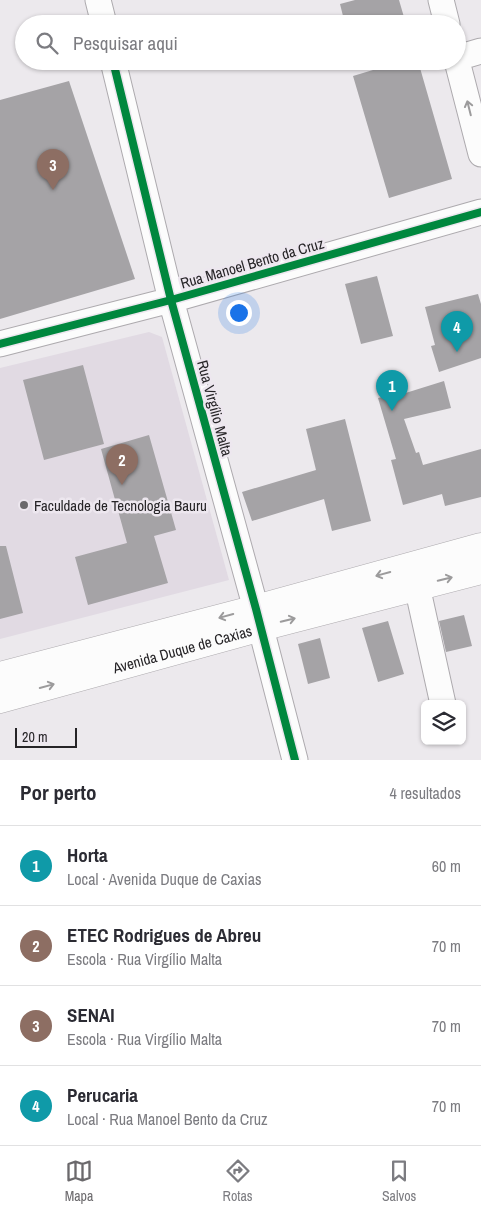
<!DOCTYPE html>
<html lang="pt">
<meta charset="utf-8">
<style>
body{margin:0;font-family:"Archivo Narrow",sans-serif;background:#f7f7f7;color:#2b2b33}
.controls{position:absolute;right:15px;bottom:15px;display:grid;overflow:hidden;border-radius:8px;box-shadow:0 1px 4px #0004}
.controls button{width:45px;height:45px;display:grid;place-items:center;padding:0;border:0;border-bottom:1px solid #e1e1e2;background:#fff;color:#2b2b33;font:25px sans-serif}
.scale{position:absolute;left:15px;bottom:12px;width:62px;box-sizing:border-box;padding-left:5px;border:2px solid #262427;border-top:0;font-size:14px;line-height:18px;white-space:nowrap;color:#262427;-webkit-text-stroke:4px #ede7ef;paint-order:stroke}
.you{position:absolute;left:238px;top:312px;width:18px;height:18px;margin:-12px;border:4px solid #fff;border-radius:50%;background:#1a73e8;box-shadow:0 0 0 8px #1a73e833}
.badge{display:grid;place-items:center;width:32px;height:32px;border-radius:50%;background:#6b696c;color:#fff;font-size:16px;font-weight:700}
.pin{position:absolute;translate:-50% -41px;filter:drop-shadow(0 1px 2px #0008)}
.pin::after{content:'';position:absolute;top:26px;width:18px;height:15px;background:inherit;clip-path:polygon(0 0,100% 0,50% 100%)}
.list{margin:0;padding:0;list-style:none}
h2{display:flex;justify-content:space-between;align-items:center;height:65px;margin:0;padding:0 20px;font-size:21px}
h2 small{font-size:16px;font-weight:400;color:#7c7c81}
.list li{display:grid;grid-template-columns:32px 1fr auto;gap:15px;align-items:center;box-sizing:border-box;height:80px;padding:0 20px;border-top:1px solid #e1e1e2}
.list b{display:block;font-size:19px;white-space:nowrap}
.list p{margin:0;font-size:16px;white-space:nowrap;color:#7c7c81}
.list em{font-size:16px;font-style:normal;color:#7c7c81}
.icon{flex:none;width:28px;height:28px;fill:none;stroke:currentColor;stroke-width:2;stroke-linecap:round;stroke-linejoin:round}
.map{position:relative;flex:none;width:481px;height:760px;overflow:hidden}
.search{position:absolute;background:#fff;box-shadow:0 1px 4px #0004;left:15px;right:15px;top:15px;height:55px;display:flex;align-items:center;gap:12px;box-sizing:border-box;padding:0 18px;border-radius:28px;color:#7c7c81;font-size:19px}
.sheet{height:385px;background:#fff}
nav{display:flex;justify-content:space-around;align-items:center;box-sizing:border-box;height:70px;border-top:1px solid #e1e1e2;background:#fff;font-size:14px;color:#7c7c81}
nav a{display:grid;justify-items:center;gap:2px}
nav .on{color:#6b696c}
.map>svg:first-child{display:block}
.built{fill:#e1dae3}
.building{fill:#a5a3a6}
.lines{fill:none;stroke-linecap:round;stroke-linejoin:round}
.minor-casing{stroke:#adaaae;stroke-width:27}
.major-casing{stroke:#adaaae;stroke-width:29}
.minor{stroke:#fcfcfc;stroke-width:25}
.major{stroke:#fcfcfc;stroke-width:28}
.cycleway-casing{stroke:#ede7ef;stroke-width:11}
.cycleway{stroke:#00873e;stroke-width:8}
.oneway{stroke:#9c9b9c}
.poi-dot{fill:#6b696c;stroke:#ede7ef;stroke-width:2}
.labels{text-anchor:middle;dominant-baseline:central;stroke-width:5;stroke-linejoin:round;paint-order:stroke}
.street-label{font-size:15px;fill:#262427;stroke:#ede7ef}
.poi-label{font-size:15px;fill:#262427;stroke:#ede7ef;text-anchor:start}
</style>
<div class="map">
<svg width="481" height="760" viewBox="0 0 481 760">
<rect width="100%" height="100%" fill="#ece9ed"/>
<!-- built -->
<path class="built" d="M149,332L162,337L229,580L0,639V368Z"/>
<!-- building -->
<path class="building" d="M355,0H399L406,24H345L340,4Z
M403,61H418L452,179L389,198L353,76Z
M69,81L135,279L0,319V100Z
M377,276L393,336L361,344L345,284Z
M478,294L481,304V358L439,372L431,346L435,345L425,307Z
M83,365L104,444L44,460L23,380Z
M444,381L451,408L404,419L416,453L419,452L423,465L481,449V497L445,506L442,494L403,505L391,460L396,459L378,398L395,394L396,396Z
M345,419L371,521L332,531L324,499L252,521L242,492L316,470L306,429Z
M149,435L176,530L154,536L168,583L88,605L75,557L127,543L101,449Z
M0,546H6L23,613L0,619Z
M464,615L472,646L446,652L439,621Z
M388,621L404,674L378,682L362,628Z
M320,638L330,678L308,684L298,644Z"/>
<g class="lines">
<!-- minor casing -->
<g class="minor-casing">
<path id="minor" d="M98,0L104,24
M441,0L447,24
M457,58L481,51
M113,61L171,300L256,609L295,760
M457,61L481,154
M0,344L171,300L481,212
M417,586L443,704"/>
</g>
<!-- major casing -->
<g class="major-casing">
<g id="major">
<path d="M0,676L256,609L481,547"/>
<path id="s1" d="M0,699L261,627L481,570"/>
</g>
</g>
<!-- minor -->
<use href="#minor" class="minor"/>
<!-- major -->
<use href="#major" class="major"/>
<!-- cycleway casing -->
<g class="cycleway-casing">
<path id="cycleway" d="M113,61L171,300L256,609L295,760
M0,344L171,300L481,212"/>
</g>
<!-- cycleway -->
<use href="#cycleway" class="cycleway"/>
</g>
<!-- one-way arrows -->
<defs><path id="oneway-shaft" d="M-6 0H5M1.5-3L5.5 0L1.5 3" fill="none" stroke-width="1.6" stroke-linecap="round" stroke-linejoin="round" transform="scale(1.25)"/></defs>
<g class="oneway">
<use href="#oneway-shaft" transform="translate(469 108) rotate(-104)"/>
<use href="#oneway-shaft" transform="translate(383 574) rotate(165)"/>
<use href="#oneway-shaft" transform="translate(445 579) rotate(-14)"/>
<use href="#oneway-shaft" transform="translate(226 616) rotate(165)"/>
<use href="#oneway-shaft" transform="translate(288 620) rotate(-14)"/>
<use href="#oneway-shaft" transform="translate(47 686) rotate(-15)"/>
</g>
<!-- markers -->
<circle class="poi-dot" cx="24" cy="505" r="5"/>
<g class="labels">
<!-- street labels -->
<g class="street-label">
<text transform="translate(252 263) rotate(-16)">Rua Manoel Bento da Cruz</text>
<text transform="translate(215 408) rotate(75)">Rua Virgílio Malta</text>
<text stroke="none"><textPath href="#s1" startOffset="189">Avenida Duque de Caxias</textPath></text>
</g>
<!-- poi labels -->
<g class="poi-label">
<text x="34" y="505">Faculdade de Tecnologia Bauru</text>
</g>
</g>
</svg>
<div class="controls">
<button><svg class="icon" aria-label="layers" viewBox="0 0 24 24"><path d="M12 4l9 5-9 5-9-5zM3 14l9 5 9-5"/></svg></button>
</div>
<div class="scale">20 m</div>
<div class="you"></div>
<div class="pin badge" style="left:392px;top:411px;background:#0f9aa8">1</div>
<div class="pin badge" style="left:122px;top:485px;background:#8d6e63">2</div>
<div class="pin badge" style="left:53px;top:190px;background:#8d6e63">3</div>
<div class="pin badge" style="left:457px;top:352px;background:#0f9aa8">4</div>
<div class="search"><svg class="icon" aria-label="search" viewBox="0 0 24 24"><circle cx="10" cy="10" r="6"/><path d="M15 15l6 6"/></svg>Pesquisar aqui</div>
</div>
<section class="sheet">
<h2>Por perto<small>4 resultados</small></h2>
<ul class="list">
<li><span class="badge" style="background:#0f9aa8">1</span><div><b>Horta</b><p>Local · Avenida Duque de Caxias</p></div><em>60 m</em></li>
<li><span class="badge" style="background:#8d6e63">2</span><div><b>ETEC Rodrigues de Abreu</b><p>Escola · Rua Virgílio Malta</p></div><em>70 m</em></li>
<li><span class="badge" style="background:#8d6e63">3</span><div><b>SENAI</b><p>Escola · Rua Virgílio Malta</p></div><em>70 m</em></li>
<li><span class="badge" style="background:#0f9aa8">4</span><div><b>Perucaria</b><p>Local · Rua Manoel Bento da Cruz</p></div><em>70 m</em></li>
</ul>
</section>
<nav>
<a class="on"><svg class="icon" aria-label="map" viewBox="0 0 24 24"><path d="M3 6l6-2 6 2 6-2v14l-6 2-6-2-6 2zM9 4v14M15 6v14"/></svg>Mapa</a>
<a><svg class="icon" aria-label="directions" viewBox="0 0 24 24"><path d="M12 3l9 9-9 9-9-9zM9 14v-3h6M13 9l2 2-2 2"/></svg>Rotas</a>
<a><svg class="icon" aria-label="saved" viewBox="0 0 24 24"><path d="M7 4h10v16l-5-4-5 4z"/></svg>Salvos</a>
</nav>
